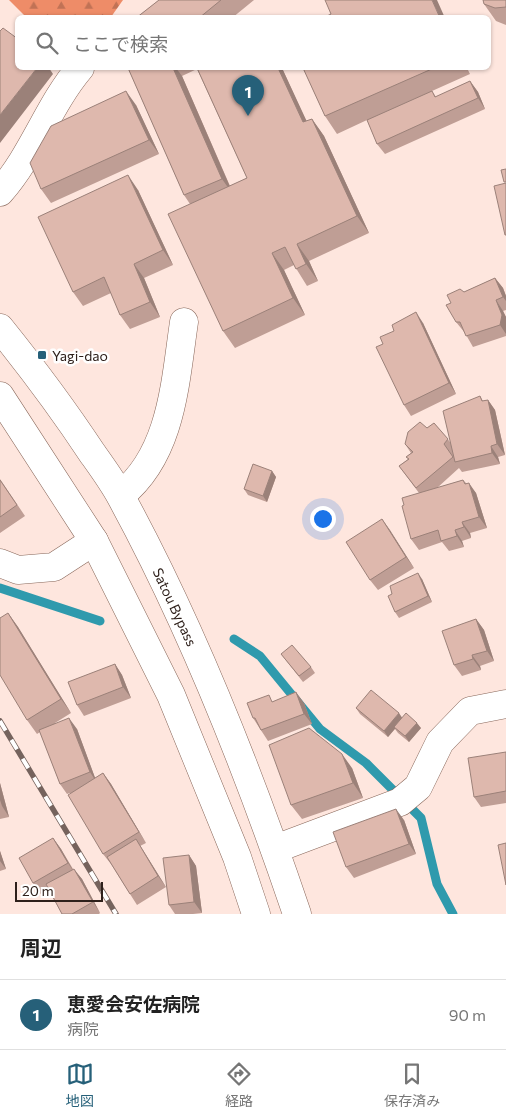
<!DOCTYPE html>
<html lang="ja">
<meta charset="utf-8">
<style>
body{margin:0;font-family:Commissioner,"Noto Sans JP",sans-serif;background:#f2f2f2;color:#222}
.scale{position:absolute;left:15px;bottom:12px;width:88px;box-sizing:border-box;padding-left:5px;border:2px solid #2e201b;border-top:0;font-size:14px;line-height:18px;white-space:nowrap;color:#2e201b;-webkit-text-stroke:4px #fff;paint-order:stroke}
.you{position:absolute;left:322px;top:518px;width:18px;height:18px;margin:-12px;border:4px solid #fff;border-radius:50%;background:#1a73e8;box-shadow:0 0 0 8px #1a73e833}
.badge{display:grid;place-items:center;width:32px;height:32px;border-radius:50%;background:#266079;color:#fff;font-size:16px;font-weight:700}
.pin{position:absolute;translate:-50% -41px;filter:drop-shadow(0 1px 2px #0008)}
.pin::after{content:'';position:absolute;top:26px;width:18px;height:15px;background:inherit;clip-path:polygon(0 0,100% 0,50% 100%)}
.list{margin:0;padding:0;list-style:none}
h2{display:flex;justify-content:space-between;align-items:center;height:65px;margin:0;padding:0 20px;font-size:21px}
h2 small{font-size:16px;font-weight:400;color:#767676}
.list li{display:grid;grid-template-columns:32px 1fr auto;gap:15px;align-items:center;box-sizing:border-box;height:70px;padding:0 20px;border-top:1px solid #e0e0e0}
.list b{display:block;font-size:19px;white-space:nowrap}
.list p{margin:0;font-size:16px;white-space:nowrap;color:#767676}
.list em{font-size:16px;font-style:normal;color:#767676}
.icon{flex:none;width:28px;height:28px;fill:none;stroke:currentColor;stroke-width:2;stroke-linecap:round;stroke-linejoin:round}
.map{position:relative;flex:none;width:506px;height:914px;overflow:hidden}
.search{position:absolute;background:#fff;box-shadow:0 1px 4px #0004;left:15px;right:15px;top:15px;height:55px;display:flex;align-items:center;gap:12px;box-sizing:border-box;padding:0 18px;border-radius:8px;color:#767676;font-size:19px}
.sheet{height:135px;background:#fff}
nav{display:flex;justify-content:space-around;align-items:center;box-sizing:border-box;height:70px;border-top:1px solid #e0e0e0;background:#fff;font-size:14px;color:#767676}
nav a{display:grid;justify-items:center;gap:2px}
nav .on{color:#266079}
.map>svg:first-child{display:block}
.forest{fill:url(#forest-firs)}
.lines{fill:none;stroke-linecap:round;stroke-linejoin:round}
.stream{stroke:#2f9aad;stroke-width:9}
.minor-casing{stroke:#88675a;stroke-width:29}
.trunk-casing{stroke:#88675a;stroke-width:29}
.minor{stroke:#fff;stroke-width:28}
.trunk{stroke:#fff;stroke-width:28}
.rail-casing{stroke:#75635d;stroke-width:5.5}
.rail{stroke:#fff;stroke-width:4;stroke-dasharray:11;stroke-linecap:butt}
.wall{fill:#bf9e95;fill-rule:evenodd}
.shaded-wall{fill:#9b8179}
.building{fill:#deb8ad;stroke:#9b8179}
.poi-dot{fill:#266079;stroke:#fff;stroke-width:2}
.labels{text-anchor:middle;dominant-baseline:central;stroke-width:5;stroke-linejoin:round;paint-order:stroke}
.poi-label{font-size:14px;fill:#2e201b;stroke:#fff;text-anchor:start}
.street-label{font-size:14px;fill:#2e201b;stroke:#fff}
</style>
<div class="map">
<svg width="506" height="914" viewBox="0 0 506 914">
<defs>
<pattern id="forest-firs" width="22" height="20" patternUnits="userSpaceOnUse" patternTransform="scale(1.25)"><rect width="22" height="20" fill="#ee8c68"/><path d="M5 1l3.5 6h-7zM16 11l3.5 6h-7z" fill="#c17255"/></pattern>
</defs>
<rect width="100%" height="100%" fill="#fee6de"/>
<!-- forest -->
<path class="forest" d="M9,0H123L111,17L27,18Z"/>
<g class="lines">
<!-- stream -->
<path class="stream" d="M0,588L100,621
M234,639L260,656L320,729L366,763L421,818L437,884L453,914"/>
<!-- minor casing -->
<g class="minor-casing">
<path id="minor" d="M0,192C33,155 48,106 80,68
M121,495C172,454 175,383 184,322
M0,563L18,570L54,567L94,541
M275,849L400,802L418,787L440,742L470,711L506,704"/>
</g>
<!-- trunk casing -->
<g class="trunk-casing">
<path id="trunk" d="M0,328C33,369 63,409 92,453C102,467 113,482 121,497C193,629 249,772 297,914
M0,396L94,541L171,695L237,857L256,914"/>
</g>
<!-- minor -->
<use href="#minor" class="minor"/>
<!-- trunk -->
<use href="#trunk" class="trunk"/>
<!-- rail casing -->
<g class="rail-casing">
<path id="rail" d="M0,721L116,914"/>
</g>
<!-- rail -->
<use href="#rail" class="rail"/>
</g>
<!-- wall -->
<path class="wall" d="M159,0H254L232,18H136Z
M506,0V25L496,21L484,4Z
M128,68H282L306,121L312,119L324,136L369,233L309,261L318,281L307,286L294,265L284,270L305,315L235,348L223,331L190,204L184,195ZM197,69L247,178L230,186L182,76Z
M303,68H467L470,74L432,91L436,97L470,81L478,92L485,109L385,154L377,144L367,120L337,134L325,116Z
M136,105L159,154L51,203L41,189Z
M138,190L173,265L144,278L160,317L130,329L120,315L111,293L83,306L73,292Z
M495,278L503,288L506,296V310L503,311L506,317V336L473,347L465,333L456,322L451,303L464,292Z
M423,323L456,394L411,416L404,405L383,344Z
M480,396L483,401L488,400L495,410L505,455L498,457L500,464L462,472L459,468L437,488L463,480L476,493L487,528L470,533L471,538L462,541L464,547L449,551L442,542L419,550L411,539L404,505L419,493L399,466L408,459L406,457L411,453L405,444L427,428L434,423L450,442Z
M272,471L276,477L267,502L248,495L244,489Z
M0,479L25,516L0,533Z
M382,519L414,568L378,590L370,580Z
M422,579L432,602L399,618L395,612L392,594Z
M8,613L18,627L71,713L55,723L77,729L95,778L103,773L111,784L146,843L140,846L166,887L137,905L111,864L103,854L70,793L67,794L60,784L40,732L37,734L27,720Z
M476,619L484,630L494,661L480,666L481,670L462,676L454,665Z
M281,654L311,667L315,673L303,682Z
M115,664L122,675L131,698L84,716L77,705Z
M274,701L304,703L312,724L268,741L253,718Z
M356,708L402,718L421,728L409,742L398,733L395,729L388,737L360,714Z
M506,752V803L481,807L474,797Z
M352,768L363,798L302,819L291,805Z
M0,783L9,817L0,819Z
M404,820L416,854L354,878L346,867Z
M53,838L61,849L73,869L82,879L100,913L99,914H62L48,889L40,894L33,883Z
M0,851L6,869L0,871Z
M189,855L196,866L202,913L193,914H175L169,905Z"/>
<!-- shaded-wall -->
<path class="shaded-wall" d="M432,0H437L445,18H440Z
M37,68H49L53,74L0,143V115Z
M173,68H176L182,76L234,196L222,179Z
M278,68H282L315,139L303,122Z
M470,81L478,92L485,109L478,98Z
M126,91L136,105L159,154L149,140Z
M312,119L324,136L369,233L357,216Z
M128,175L138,190L173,265L163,250Z
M297,244L309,261L318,281L306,264Z
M272,253L284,270L305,315L293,298Z
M134,264L144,278L160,317L150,302Z
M495,278L503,288L506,296V301L503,297Z
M496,300L503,311L506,317V334L500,325Z
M416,312L423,323L456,394L449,383Z
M488,400L495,410L505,455L497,444Z
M491,446L498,457L500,464L492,453Z
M272,471L276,477L267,502L263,496Z
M469,483L476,493L487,528L479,517Z
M382,519L390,530L414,568L406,557Z
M462,522L470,533L471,538L464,527Z
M455,530L462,541L464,547L457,536Z
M418,573L422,579L432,602L428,596Z
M8,613L18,627L71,713L61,699Z
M476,619L484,630L494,661L487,651Z
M472,655L480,666L481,670L473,659Z
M115,664L122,675L131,698L123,687Z
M296,692L304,703L312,724L304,714Z
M399,713L403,719L388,737L384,731Z
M69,718L77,729L97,783L90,772Z
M417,723L421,728L409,742L405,736Z
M342,754L352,768L363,798L353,783Z
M103,773L111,784L146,843L139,832Z
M0,783L9,817L2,806L0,800Z
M396,809L404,820L416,854L409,844Z
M53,838L61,849L75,874L68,863Z
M136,839L143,850L166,887L158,876Z
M0,851L6,869L0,861Z
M189,855L196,866L202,913L194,902Z
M74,869L82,879L100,913L93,902Z"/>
<!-- building -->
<path class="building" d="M159,0H221L199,18H136Z
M325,0H432L440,18H323L331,14Z
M483,0H506V7L495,8L484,4Z
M3,28L18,39V68H37L0,115V31Z
M128,68H173L222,179L184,195Z
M197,68H278L303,122L312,119L357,216L297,244L306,264L296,269L285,247L272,253L293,298L223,331L168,214L247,178Z
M303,68H434L325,116Z
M470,81L478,98L377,144L367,120L432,91L435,97Z
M126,91L149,140L41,189L30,163L51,126Z
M506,169V182H504L501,170Z
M128,175L163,250L134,264L150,302L120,315L104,277L73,292L38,217Z
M506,183V235H505L494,186Z
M495,278L503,297L496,300L502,315L500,325L466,336L460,322H456L446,305L451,303L447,295L460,289L464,292Z
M416,312L449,383L404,405L376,347L383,344L380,337L394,331L392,325Z
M480,396L482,401L488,400L497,444L491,446L492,453L455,462L443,411Z
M420,422L427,428L434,423L448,439L444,444L453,457L416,488L399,466L409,459L406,457L413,452L405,444L408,432Z
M253,464L272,471L263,496L244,489Z
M0,480L17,505L0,517Z
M463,480L465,484L469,483L479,517L462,522L464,527L455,530L457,536L441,541L438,530L411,539L402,506L404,505L402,498Z
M382,519L406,557L370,580L346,542Z
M418,573L428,596L395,612L388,596L392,594L390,586Z
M8,613L61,699L27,720L0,675V618Z
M476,619L487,651L472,655L473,659L454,665L442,631Z
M292,645L311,667L299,676L281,654Z
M115,664L123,687L77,705L68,682Z
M371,690L399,713L384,731L356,708Z
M296,692L304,714L261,730L255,718H253L247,703L269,695L272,702Z
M406,713L417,723L405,736L394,727Z
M69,718L90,772L60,784L39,730Z
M309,728L342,754L353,783L291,805L269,745Z
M506,752V791L474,797L468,758Z
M103,773L139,832L103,854L68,795Z
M396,809L409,844L346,867L333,832Z
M53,838L68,863L33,883L19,858Z
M136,839L158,876L130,894L107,857Z
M506,843V885L498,845Z
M189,855L194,902L169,905L163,858Z
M74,869L93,902L72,914H62L46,884Z"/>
<!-- markers -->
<rect class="poi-dot" x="37" y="350" width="10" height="10" rx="2.5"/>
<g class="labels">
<!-- poi labels -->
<g class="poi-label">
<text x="52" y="355">Yagi-dao</text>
</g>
<!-- street labels -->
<g class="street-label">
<text transform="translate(175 607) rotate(65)">Satou Bypass</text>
</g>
</g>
</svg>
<div class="scale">20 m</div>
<div class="you"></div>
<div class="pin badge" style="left:248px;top:116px">1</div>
<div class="search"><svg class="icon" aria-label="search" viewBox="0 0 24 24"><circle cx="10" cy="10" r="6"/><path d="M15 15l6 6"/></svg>ここで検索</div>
</div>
<section class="sheet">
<h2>周辺<small></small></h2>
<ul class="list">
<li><span class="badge">1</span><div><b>恵愛会安佐病院</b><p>病院</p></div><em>90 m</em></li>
</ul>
</section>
<nav>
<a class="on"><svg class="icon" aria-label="map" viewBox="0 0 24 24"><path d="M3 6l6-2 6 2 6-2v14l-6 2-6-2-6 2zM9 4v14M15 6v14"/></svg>地図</a>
<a><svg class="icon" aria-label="directions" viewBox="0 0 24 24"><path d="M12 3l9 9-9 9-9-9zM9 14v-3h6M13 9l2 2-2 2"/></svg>経路</a>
<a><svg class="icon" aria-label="saved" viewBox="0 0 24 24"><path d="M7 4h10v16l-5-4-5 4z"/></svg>保存済み</a>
</nav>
